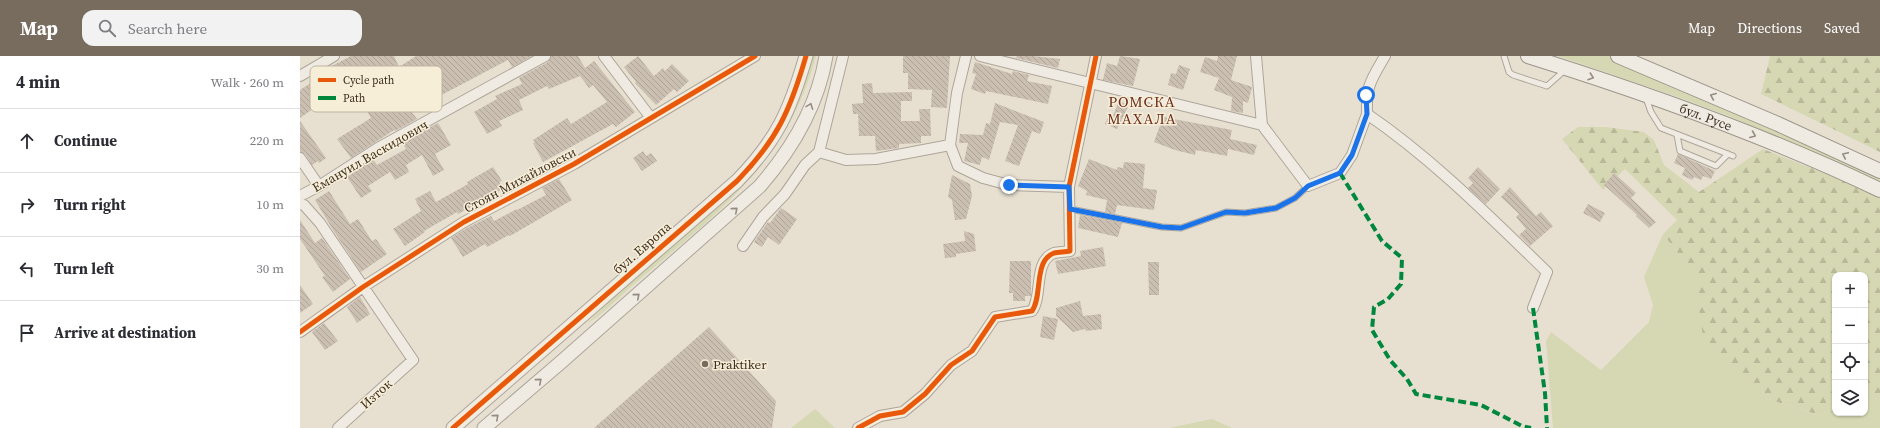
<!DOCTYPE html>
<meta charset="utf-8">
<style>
body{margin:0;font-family:"Source Serif 4",serif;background:#f2f2f3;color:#2b2b33}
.controls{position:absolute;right:12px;bottom:12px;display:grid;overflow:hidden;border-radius:8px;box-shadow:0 1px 3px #0004}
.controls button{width:36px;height:36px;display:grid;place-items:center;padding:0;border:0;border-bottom:1px solid #e1e1e2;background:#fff;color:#2b2b33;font:20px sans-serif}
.stop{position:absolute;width:12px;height:12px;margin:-9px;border:3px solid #1a73e8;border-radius:50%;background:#fff}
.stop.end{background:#1a73e8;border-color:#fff;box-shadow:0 1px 4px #0008}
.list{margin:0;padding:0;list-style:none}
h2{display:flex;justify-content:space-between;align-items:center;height:52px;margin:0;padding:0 16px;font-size:17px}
h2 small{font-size:13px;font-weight:400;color:#7c7c81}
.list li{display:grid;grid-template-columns:26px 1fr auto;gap:12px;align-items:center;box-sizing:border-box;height:64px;padding:0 16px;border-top:1px solid #e1e1e2}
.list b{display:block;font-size:15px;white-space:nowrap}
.list em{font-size:13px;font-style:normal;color:#7c7c81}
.icon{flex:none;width:22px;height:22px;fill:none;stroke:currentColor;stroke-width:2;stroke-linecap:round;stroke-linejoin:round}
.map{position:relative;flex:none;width:1580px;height:372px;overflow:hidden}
header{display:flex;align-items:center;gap:24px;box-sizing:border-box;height:56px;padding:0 20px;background:#786c5e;color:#fff}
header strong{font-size:19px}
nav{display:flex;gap:22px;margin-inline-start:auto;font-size:14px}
.search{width:280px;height:36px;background:#f2f2f3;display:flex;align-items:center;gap:10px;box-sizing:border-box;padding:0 14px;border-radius:12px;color:#7c7c81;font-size:15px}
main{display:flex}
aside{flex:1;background:#fff}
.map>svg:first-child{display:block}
.green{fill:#d6d7b3}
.forest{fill:url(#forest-firs)}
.building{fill:url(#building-back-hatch)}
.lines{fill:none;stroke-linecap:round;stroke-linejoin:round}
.service-casing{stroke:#ada599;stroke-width:7}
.minor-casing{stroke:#ada599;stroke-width:12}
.tertiary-casing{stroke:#ada599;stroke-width:15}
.secondary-casing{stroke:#9c958a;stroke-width:16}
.service{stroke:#efebe3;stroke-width:5}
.minor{stroke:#efebe3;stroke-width:10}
.tertiary{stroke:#efebe3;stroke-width:13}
.secondary{stroke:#efebe3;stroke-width:14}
.quiet{stroke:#00873e;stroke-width:4;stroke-dasharray:8 4;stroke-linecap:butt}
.cycleway-casing{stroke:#f7eed8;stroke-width:8}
.cycleway{stroke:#e8590c;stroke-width:5}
.oneway{stroke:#968c82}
.route{stroke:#1a73e8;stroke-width:5}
.poi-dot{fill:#786c5e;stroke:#f7eed8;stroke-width:1.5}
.labels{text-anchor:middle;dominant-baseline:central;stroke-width:3;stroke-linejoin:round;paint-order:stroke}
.street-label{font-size:13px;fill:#3d2e20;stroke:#f7eed8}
.poi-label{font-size:13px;fill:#3d2e20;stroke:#f7eed8;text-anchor:start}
.quarter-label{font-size:15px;letter-spacing:1px;fill:#6b2e1e;stroke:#f7eed8}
.key{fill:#f7eed8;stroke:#bfb4a1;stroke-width:1}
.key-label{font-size:11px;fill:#3d2e20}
</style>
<header>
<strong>Map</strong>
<div class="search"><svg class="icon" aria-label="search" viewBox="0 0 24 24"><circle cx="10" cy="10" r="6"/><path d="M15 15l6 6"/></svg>Search here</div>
<nav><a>Map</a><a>Directions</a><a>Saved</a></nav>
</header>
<main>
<aside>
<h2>4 min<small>Walk · 260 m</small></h2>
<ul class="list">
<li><svg class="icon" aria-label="ahead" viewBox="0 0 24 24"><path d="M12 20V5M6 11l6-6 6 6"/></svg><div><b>Continue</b></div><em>220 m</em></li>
<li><svg class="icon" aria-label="right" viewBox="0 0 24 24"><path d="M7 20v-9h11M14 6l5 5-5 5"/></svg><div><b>Turn right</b></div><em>10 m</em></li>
<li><svg class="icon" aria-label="left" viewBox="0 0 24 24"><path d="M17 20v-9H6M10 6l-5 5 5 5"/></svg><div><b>Turn left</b></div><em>30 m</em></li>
<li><svg class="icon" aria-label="arrive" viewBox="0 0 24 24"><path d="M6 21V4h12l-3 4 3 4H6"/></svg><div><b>Arrive at destination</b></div></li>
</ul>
</aside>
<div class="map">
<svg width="1580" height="372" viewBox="0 0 1580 372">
<defs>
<pattern id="forest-firs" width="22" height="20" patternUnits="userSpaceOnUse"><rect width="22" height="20" fill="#d6d7b3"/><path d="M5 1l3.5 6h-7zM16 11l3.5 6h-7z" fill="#b9b99a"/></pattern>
<pattern id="building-back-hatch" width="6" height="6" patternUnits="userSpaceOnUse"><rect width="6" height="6" fill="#cbbfb2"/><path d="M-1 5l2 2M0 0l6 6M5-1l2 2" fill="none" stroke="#afa499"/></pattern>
</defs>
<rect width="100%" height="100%" fill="#e7e0d1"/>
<!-- green -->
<path class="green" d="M510,0H516C488,107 413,161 333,229C325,236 294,266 287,267L339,217L454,110Z
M1258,0H1309L1328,7L1580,120V127L1431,61L1375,40Z
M1363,178L1394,216L1405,288L1471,344L1521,360L1535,355V357H1565V343L1580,342V372H1253L1246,285L1251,276L1301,314L1349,266L1353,249L1344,221Z
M515,353L535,372H491Z
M912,363L932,372H869Z"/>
<!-- forest -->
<path class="forest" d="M1470,0H1580V96L1461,38Z
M1278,71H1306L1344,76L1354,84L1364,109L1399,136L1463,93L1542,124L1580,142V342L1565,343V219H1535V355L1522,360L1471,344L1404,288L1394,217L1363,178L1377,164L1325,113L1303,134L1262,83Z"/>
<!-- building -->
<path class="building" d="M51,0H94L99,11L116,0H232L212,11L208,4L111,55L117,63L95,75L94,74L51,102L37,83L71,62L59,42L54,44L50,38L39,43L36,37L0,62V34L26,17L24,14Z
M251,0H278L285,12L294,5L335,56L316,71L313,68L243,106L233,87L235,86L233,84L267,62L271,68L307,46L293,29L289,32L280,20L249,33L247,30L219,44L223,54L199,65L202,70L187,78L174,56L197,43L195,40L222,28L219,22L248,6Z
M338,0L354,20L363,12L365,15L372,8L389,25L377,36L374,33L356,49L335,27L336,26L324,11Z
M603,0H650L647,52L631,51L632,34L608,33V17H603Z
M717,0H733L760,3L758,12L716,2Z
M820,0L840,3L833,30L803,24L807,7L817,10Z
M918,0H937L931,24L952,31L948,47L943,45V57L931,55L932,41L914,34L919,22L900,16L905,1L917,5Z
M675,6L712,18L713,15L729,19L727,25L752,30L748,48L686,35L685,38L671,33L676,18L672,17Z
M879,9L890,13L883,34L868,29L871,17L876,18Z
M572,27L573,37L612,36V45H601V65H620L619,53H630L631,80H621V87L599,88V92L576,95L575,80H559L558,58H553L552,48L563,47L562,28Z
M819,45L829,49L817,73L805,68L809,59L813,60Z
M695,47L744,66L740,78L732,75L719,110L705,105L718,69L700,66L689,104L682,101L680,109L664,105L668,87H659L660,78L683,79L686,67L690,68Z
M863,61L932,74L930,83L957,89L954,99L928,93L927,100L896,94L895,99L875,94L854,86Z
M0,65L26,102L19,107L18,105L12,109L5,98L0,96Z
M138,67L151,89L135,98L144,114L133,120L122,99L106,109L109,116L95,124L90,116L68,130L72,135L61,142L47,121L73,103L77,109L106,93L102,86Z
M343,95L346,100L351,97L357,105L342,115L333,102Z
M1378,98L1415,115L1411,123L1403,120L1401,124L1394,121L1392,124L1382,119L1385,112L1374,107Z
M789,103L817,114V111L823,112L824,106L845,108L843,132L857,134L854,154L817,149L815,158L805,156L807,144L786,139L787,135L778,130Z
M193,111L202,125L199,126L203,133L158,158L157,156L124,175L125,176L105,190L93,173L121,155L115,143L130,135L136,146L168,128L167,126Z
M1178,111L1200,133L1186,148L1168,132L1173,127L1168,122Z
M1314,117L1336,137L1331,142L1356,166L1349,172L1336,160L1337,159L1304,129Z
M652,119L670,128L672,140L666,163L655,164L652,144L648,141Z
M259,123L272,144L210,180L209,179L187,191L185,188L163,201L151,182L167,172L191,160L194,165L217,153V154L246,139L242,132Z
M1210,131L1236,160L1241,156L1253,170L1230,190L1219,179L1226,173L1216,161L1219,158L1201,141Z
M29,135L50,168L58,163L72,185L76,183L87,198L61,216L33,174L15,144Z
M1288,148L1305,157L1300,166L1283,157Z
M481,152L497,163L479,189L468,181L462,191L454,186L468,166L470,167Z
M780,159L822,167L818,181L778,172Z
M0,164L15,187L22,182L50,223L33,236L22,221L25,220L0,183Z
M664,175L674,178L676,195L656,198V201L645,202L643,188L665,185Z
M803,191L806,210L758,218L755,205L781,200L780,195Z
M710,205H731V240H725V245H713V237H709Z
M848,206H859V239H849Z
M0,229L13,248L0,257Z
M60,241L70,258L57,267L47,251Z
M780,245L783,260L801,258L802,273L786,275L785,273L773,276L756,260V252Z
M743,260L758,263L754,284L740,281Z
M24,267L38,285L25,294L12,276Z
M409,271L476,345L472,372H294Z"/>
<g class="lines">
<!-- service casing -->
<g class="service-casing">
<path id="service" d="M1204,0L1209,16L1213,19L1247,30L1265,14
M1346,42L1351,56L1361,72L1433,100
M1377,79L1380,95L1416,110L1428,98
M770,153L862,171L881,172L926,156L945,157L976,152L995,142L1008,130"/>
</g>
<!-- minor casing -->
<g class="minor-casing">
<path id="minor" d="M304,0L351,62
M666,0L657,37L650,89L658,110L683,122L709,129L769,131
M680,0L962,69
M956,0L962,69L1008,130L1040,117L1052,99L1067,58
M1085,0C1071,24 1066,29 1067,58C1133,103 1190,161 1247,216L1233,252
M0,20L34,0
M519,96L543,0
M0,102L19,130
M0,140L19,130L78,92L245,0
M0,148L4,149L20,167L113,304L38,372
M443,190L463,161L485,138L505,109L519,96L546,104L576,103L650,89
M0,276L63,231L164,166L274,108L455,0
M558,372L580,360L603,356L625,338L651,309L672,295L695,261L732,255C743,240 733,205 754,197C759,196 765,196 770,195L769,131L796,0"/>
</g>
<!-- tertiary casing -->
<g class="tertiary-casing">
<path id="tertiary" d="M153,372L437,125C477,84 490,55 506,0
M184,372L260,307L460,130C492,93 518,49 526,0"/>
</g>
<!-- secondary casing -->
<g class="secondary-casing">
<g id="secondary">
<path id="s1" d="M1228,0C1347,37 1467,80 1580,134"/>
<path d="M1318,0L1478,68L1580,115"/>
</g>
</g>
<!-- service -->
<use href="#service" class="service"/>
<!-- minor -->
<use href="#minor" class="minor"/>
<!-- tertiary -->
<use href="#tertiary" class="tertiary"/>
<!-- secondary -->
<use href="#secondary" class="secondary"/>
<!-- quiet -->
<path class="quiet" d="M1040,117L1082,185L1102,202L1101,228L1088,243L1074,251L1072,274L1090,304L1107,323L1116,338L1181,349L1222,370L1231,372
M1233,252L1245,337L1247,372"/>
<!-- cycleway casing -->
<g class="cycleway-casing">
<path id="cycleway" d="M0,276L63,231L164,166L274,108L455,0
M153,372L437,125C477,84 490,55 506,0
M558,372L580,360L603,356L625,338L651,309L672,295L695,261L732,255C743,240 733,205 754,197C759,196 765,196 770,195L769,131L796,0"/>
</g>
<!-- cycleway -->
<use href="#cycleway" class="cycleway"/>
</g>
<!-- one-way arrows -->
<defs><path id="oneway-chevron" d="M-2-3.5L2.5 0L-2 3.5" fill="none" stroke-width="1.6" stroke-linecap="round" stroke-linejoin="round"/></defs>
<g class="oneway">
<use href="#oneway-chevron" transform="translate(1291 21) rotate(19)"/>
<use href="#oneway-chevron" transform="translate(1413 40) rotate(-157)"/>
<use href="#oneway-chevron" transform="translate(510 50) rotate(-69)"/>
<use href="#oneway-chevron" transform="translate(1453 79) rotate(22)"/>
<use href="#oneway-chevron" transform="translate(1545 99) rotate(-155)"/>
<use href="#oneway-chevron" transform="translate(435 154) rotate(-41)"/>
<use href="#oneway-chevron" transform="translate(337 240) rotate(-41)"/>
<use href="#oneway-chevron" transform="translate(239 325) rotate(-40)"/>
<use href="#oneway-chevron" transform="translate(196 361) rotate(-41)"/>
</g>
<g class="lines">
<!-- route -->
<path class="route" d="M709,129L769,131L770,153L862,171L881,172L926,156L945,157L976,152L995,142L1008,130L1040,117L1052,99L1067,58L1066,39"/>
</g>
<!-- markers -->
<circle class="poi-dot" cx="405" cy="308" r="4"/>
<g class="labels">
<!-- street labels -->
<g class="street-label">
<text stroke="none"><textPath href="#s1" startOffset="188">бул. Русе</textPath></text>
<text transform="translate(70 100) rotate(-30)">Емануил Васкидович</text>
<text transform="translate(220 124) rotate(-28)">Стоян Михайловски</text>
<text transform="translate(342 192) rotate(-41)">бул. Европа</text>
<text transform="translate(76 338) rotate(-42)">Изток</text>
</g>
<!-- poi labels -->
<g class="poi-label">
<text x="413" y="308">Praktiker</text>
</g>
<!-- quarter labels -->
<g class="quarter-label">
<text x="842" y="45">РОМСКА<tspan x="842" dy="17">МАХАЛА</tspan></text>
</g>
</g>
<!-- legend -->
<rect x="10" y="10" width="132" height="46" rx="6" class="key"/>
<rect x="18" y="22" width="18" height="4" fill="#e8590c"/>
<rect x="18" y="40" width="18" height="4" fill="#00873e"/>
<g class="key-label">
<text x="43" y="28">Cycle path</text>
<text x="43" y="46">Path</text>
</g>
</svg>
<div class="controls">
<button>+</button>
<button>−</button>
<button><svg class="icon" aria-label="locate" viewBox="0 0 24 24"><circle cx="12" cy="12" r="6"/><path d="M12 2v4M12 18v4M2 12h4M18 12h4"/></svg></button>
<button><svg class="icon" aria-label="layers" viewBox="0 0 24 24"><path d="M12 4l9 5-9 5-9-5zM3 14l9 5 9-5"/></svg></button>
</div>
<div class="stop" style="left:1066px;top:39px"></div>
<div class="stop end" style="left:709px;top:129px"></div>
</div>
</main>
